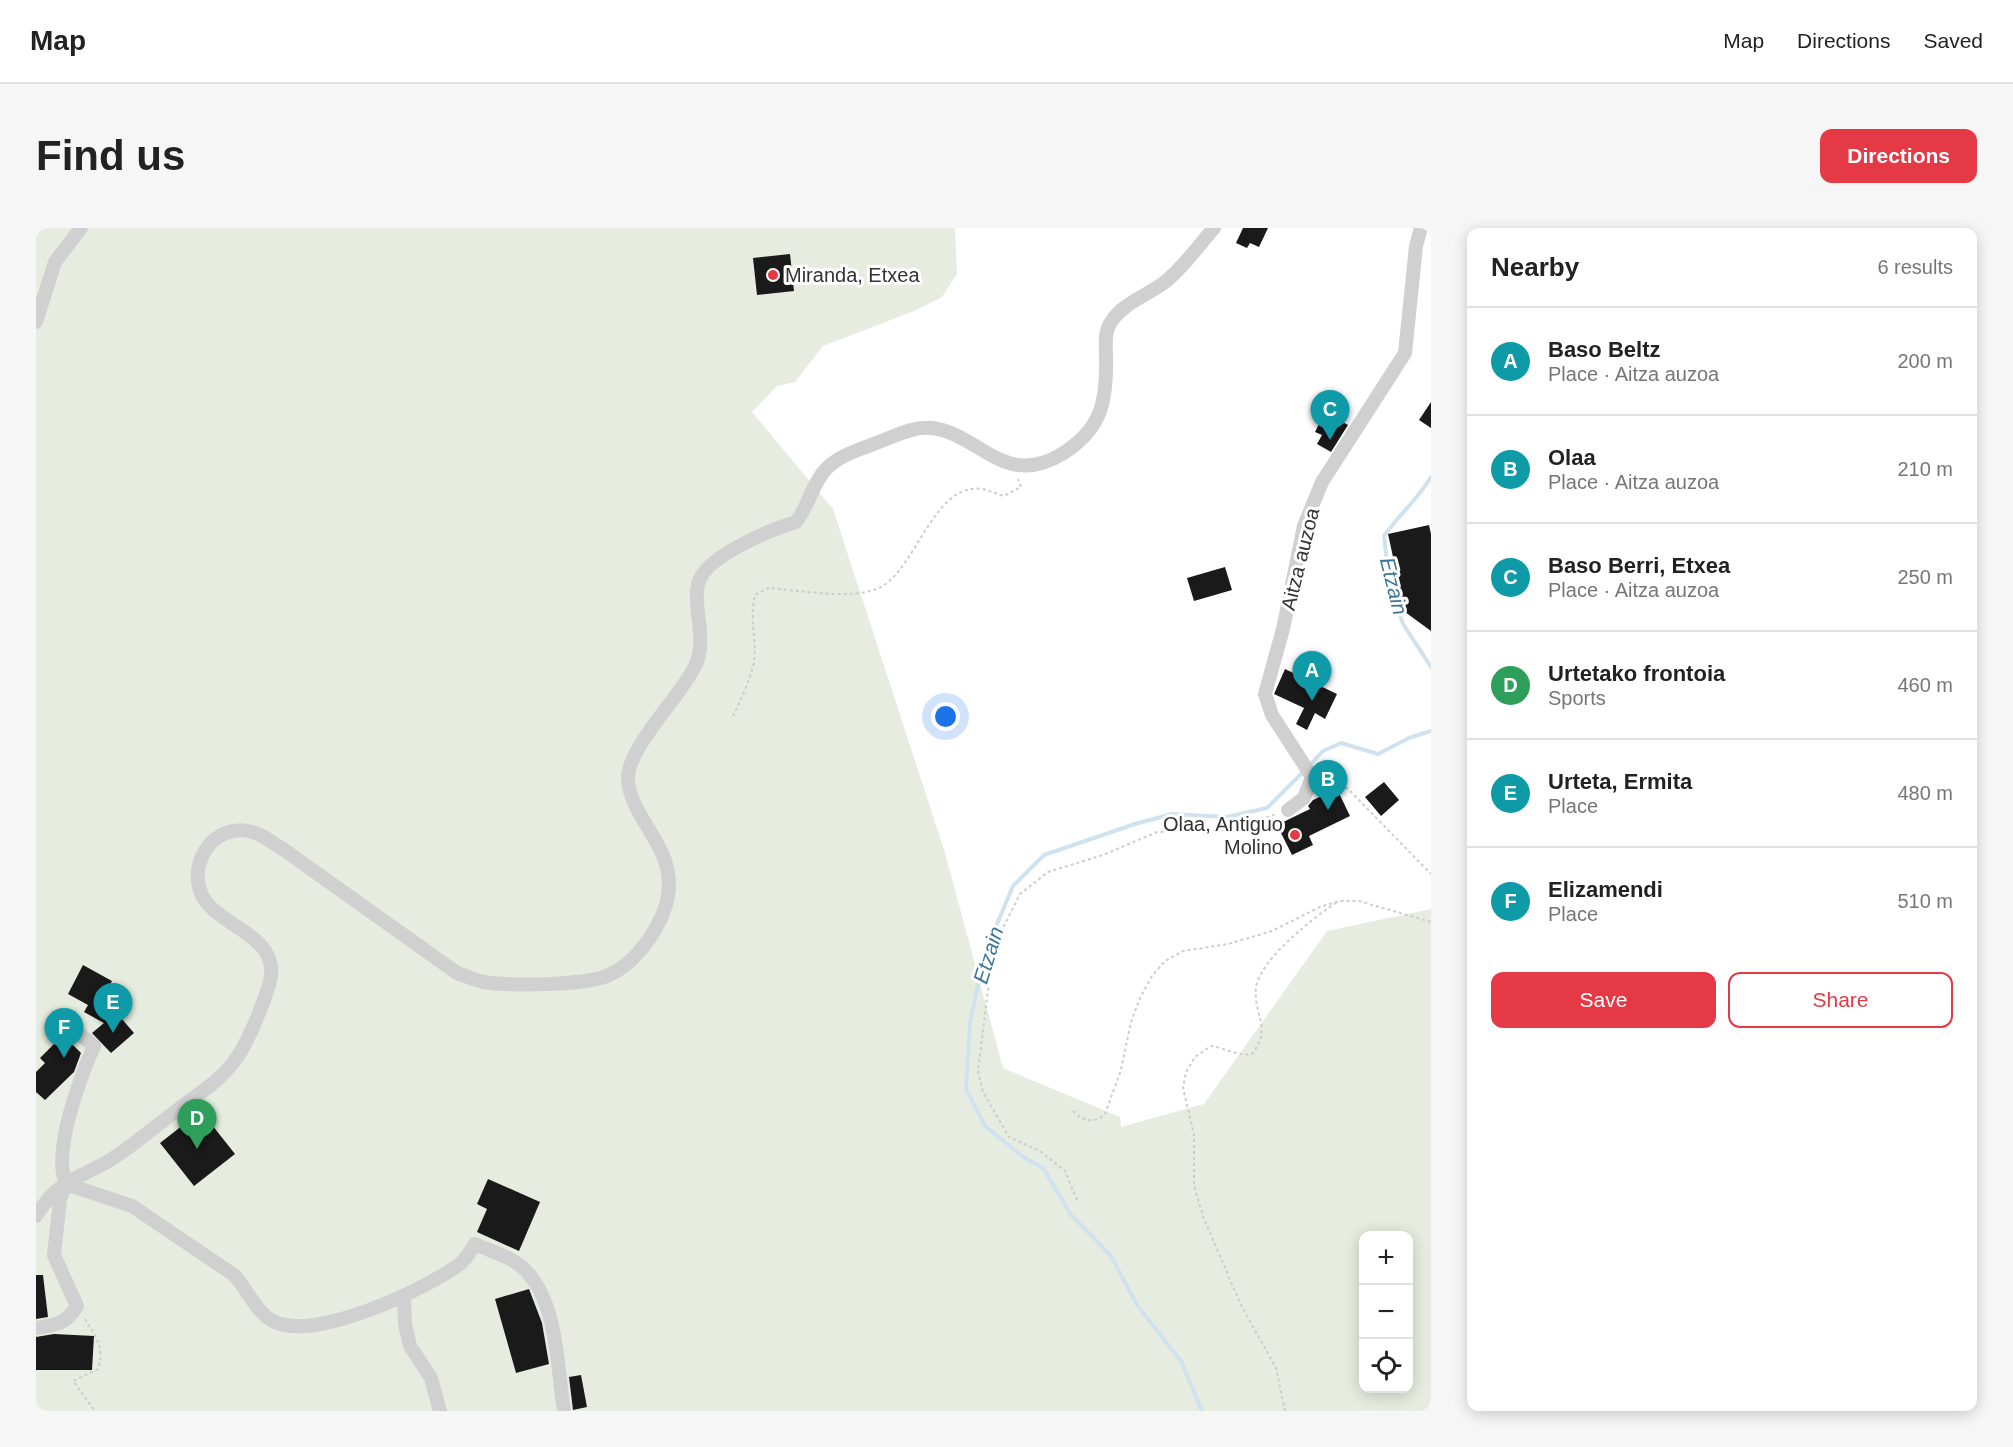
<!DOCTYPE html>
<meta charset="utf-8">
<style>
body{margin:0;font-family:Arial,sans-serif;background:#f6f6f6;color:#222}
.controls{position:absolute;right:18px;bottom:18px;display:grid;overflow:hidden;border-radius:12px;box-shadow:0 3px 15px #0003}
.controls button{width:54px;height:54px;display:grid;place-items:center;padding:0;border:0;border-bottom:2px solid #e0e0e0;background:#fff;color:#222;font:30px sans-serif}
.you{position:absolute;left:910px;top:489px;width:21px;height:21px;margin:-15px;border:4px solid #fff;border-radius:50%;background:#1a73e8;box-shadow:0 0 0 9px #1a73e833}
.badge{display:grid;place-items:center;width:39px;height:39px;border-radius:50%;background:#e63946;color:#fff;font-size:20px;font-weight:700}
.pin{position:absolute;translate:-50% -50px;filter:drop-shadow(0 2px 3px #0008)}
.pin::after{content:'';position:absolute;top:32px;width:21px;height:18px;background:inherit;clip-path:polygon(0 0,100% 0,50% 100%)}
.list{margin:0;padding:0;list-style:none}
h2{display:flex;justify-content:space-between;align-items:center;height:78px;margin:0;padding:0 24px;font-size:26px}
h2 small{font-size:20px;font-weight:400;color:#767676}
.list li{display:grid;grid-template-columns:39px 1fr auto;gap:18px;align-items:center;box-sizing:border-box;height:108px;padding:0 24px;border-top:2px solid #e0e0e0}
.list b{display:block;font-size:22px;white-space:nowrap}
.list p{margin:0;font-size:20px;white-space:nowrap;color:#767676}
.list em{font-size:20px;font-style:normal;color:#767676}
.actions{display:flex;gap:12px;padding:18px 24px}
.actions a{flex:1;padding:14px 0;border:2px solid #e63946;border-radius:12px;text-align:center;font-size:21px;color:#e63946}
.actions .main{background:#e63946;color:#fff}
.icon{flex:none;width:33px;height:33px;fill:none;stroke:currentColor;stroke-width:2;stroke-linecap:round;stroke-linejoin:round}
.map{position:relative;flex:none;width:1395px;height:1183px;overflow:hidden;border-radius:12px}
header{display:flex;align-items:center;gap:36px;box-sizing:border-box;height:84px;padding:0 30px;background:#fff;border-bottom:2px solid #e0e0e0}
header strong{font-size:28px}
nav{display:flex;gap:33px;margin-inline-start:auto;font-size:21px}
.intro{display:flex;align-items:center;justify-content:space-between;box-sizing:border-box;height:144px;padding:0 36px}
h1{margin:0;font-size:42px}
.button{padding:15px 27px;border-radius:12px;background:#e63946;color:#fff;font-size:21px;font-weight:700}
main{display:flex;gap:36px;padding:0 36px}
aside{flex:1;background:#fff;border-radius:12px;box-shadow:0 3px 15px #0003}
.map>svg:first-child{display:block}
.green{fill:#e6ecdf;fill-rule:evenodd}
.lines{fill:none;stroke-linecap:round;stroke-linejoin:round}
.stream{stroke:#cfe2ee;stroke-width:4}
.building{fill:#1a1a1a}
.path{stroke:#cdcdcd;stroke-width:2;stroke-dasharray:3 3;stroke-linecap:butt}
.minor{stroke:#d0d0d0;stroke-width:14}
.poi-dot{fill:#e63946;stroke:#fff;stroke-width:2}
.labels{text-anchor:middle;dominant-baseline:central;stroke-width:6;stroke-linejoin:round;paint-order:stroke}
.poi-label{font-size:20px;fill:#333;stroke:#fff;text-anchor:start}
.street-label{font-size:20px;fill:#333;stroke:#fff}
.water-label{font-size:21px;font-style:italic;fill:#3f7597;stroke:#fff}
</style>
<header>
<strong>Map</strong>
<nav><a>Map</a><a>Directions</a><a>Saved</a></nav>
</header>
<div class="intro"><h1>Find us</h1><a class="button">Directions</a></div>
<main>
<div class="map">
<svg width="1395" height="1183" viewBox="0 0 1395 1183">
<rect width="100%" height="100%" fill="#fff"/>
<!-- green -->
<path class="green" d="M0,0H919L921,46L906,69L878,83L787,118L759,154L741,158L716,184L797,281L909,625L967,840L1084,889L1085,899L1168,876L1291,703L1395,681V1183H0ZM1328,1008H1372V1160H1328Z"/>
<g class="lines">
<!-- stream -->
<path class="stream" d="M1395,249C1382,271 1362,288 1348,308L1354,360L1367,396L1395,439
M1274,537L1287,523L1305,515L1342,526L1373,510L1395,503
M1166,1183L1145,1133L1101,1077L1075,1028L1035,987L1008,941L986,928L949,898L930,861L934,795L948,727L977,658L1008,627L1099,596L1136,586L1191,589L1231,580L1268,543"/>
</g>
<!-- building -->
<path class="building" d="M1207,0H1232L1223,19L1214,15L1211,20L1200,15Z
M754,26L758,63L721,67L717,30Z
M1395,174V200L1383,192Z
M1286,190L1298,196L1301,191L1312,197L1295,224L1281,216L1286,207L1279,204Z
M1393,297L1395,306V403L1369,384L1352,306Z
M1189,339L1196,362L1158,373L1151,350Z
M1249,441L1301,466L1289,491L1279,485L1271,502L1260,496L1268,480L1238,466Z
M1348,554L1363,572L1345,588L1329,569Z
M1301,561L1314,588L1273,608L1277,617L1256,627L1241,597L1274,581L1272,578L1277,572Z
M47,737L76,753L69,766L76,770L73,776L98,805L75,825L56,805L68,795L48,784L52,777L32,766Z
M27,807L45,825L38,844L9,872L0,864V844L9,835L4,830Z
M165,883L199,926L158,958L124,915Z
M452,951L504,974L483,1023L441,1004L451,981L441,976Z
M0,1047H7L12,1089L0,1091Z
M493,1061L506,1095L513,1136L480,1145L459,1071Z
M18,1106L58,1108L56,1142H0V1109Z
M545,1147L551,1179L537,1182L533,1149Z"/>
<g class="lines">
<!-- path -->
<path class="path" d="M697,488C705,471 714,453 718,434C721,412 713,392 719,367L732,360C762,362 818,373 845,359C881,339 898,254 946,261C953,262 960,266 968,268L985,259L982,251
M1288,550L1300,552L1313,562L1395,646
M1037,883C1046,893 1059,896 1069,886L1085,842L1095,794L1104,770L1116,748L1129,733L1147,723L1192,716L1236,703L1284,679L1303,673H1323L1395,694
M1041,972L1029,943L1004,923L973,909L947,864L942,843L953,754L963,708L984,666L1012,644L1067,627L1121,604L1194,602L1240,586
M49,1091C60,1109 69,1119 62,1141L37,1153L59,1183
M1249,1183L1240,1140L1205,1077L1168,991L1158,958V907L1147,860L1150,844L1159,829L1175,818C1188,820 1205,829 1216,826C1237,800 1217,787 1220,760C1223,732 1280,687 1303,673"/>
<!-- minor -->
<path class="minor" d="M0,94L19,34L45,0
M1252,582L1268,570L1276,549L1236,487L1229,466L1247,401L1268,298L1286,254L1369,125L1380,18L1385,0
M25,791L58,818C44,850 16,924 30,956L96,978L198,1047C211,1061 220,1084 237,1093C277,1115 391,1061 425,1035C431,1030 435,1022 439,1016C456,1024 480,1030 492,1045C522,1079 521,1140 528,1183
M0,988C5,981 10,972 17,966C33,950 60,942 79,929C100,915 120,898 141,882C160,868 182,854 197,835C211,817 226,780 233,757C249,706 178,699 165,665C152,632 180,594 216,604C226,606 236,615 244,619L421,745C430,748 438,752 447,754C475,758 548,758 573,747C604,733 633,689 633,656C633,615 595,589 592,552C590,520 646,468 660,436C672,409 654,373 664,351C674,327 736,301 760,294C773,278 776,255 791,240C804,227 823,222 840,215C857,209 876,198 896,200C944,206 968,261 1026,226C1066,201 1071,173 1070,129C1070,117 1068,104 1075,94C1087,75 1112,67 1129,54C1148,39 1162,18 1178,0
M368,1070L369,1096L374,1118L395,1150L404,1183
M0,1100C20,1097 30,1096 41,1078L18,1027L24,971L30,956"/>
</g>
<!-- markers -->
<g class="poi-dot">
<circle cx="737" cy="47" r="6"/>
<circle cx="1259" cy="607" r="6"/>
</g>
<g class="labels">
<!-- poi labels -->
<g class="poi-label">
<text x="749" y="47">Miranda, Etxea</text>
<text x="1247" y="596" text-anchor="end">Olaa, Antiguo<tspan x="1247" dy="23">Molino</tspan></text>
</g>
<!-- street labels -->
<g class="street-label">
<text transform="translate(1264 331) rotate(-76)">Aitza auzoa</text>
</g>
<!-- water labels -->
<g class="water-label">
<text transform="translate(1358 358) rotate(76)">Etzain</text>
<text transform="translate(952 727) rotate(-73)">Etzain</text>
</g>
</g>
</svg>
<div class="controls">
<button>+</button>
<button>−</button>
<button><svg class="icon" aria-label="locate" viewBox="0 0 24 24"><circle cx="12" cy="12" r="6"/><path d="M12 2v4M12 18v4M2 12h4M18 12h4"/></svg></button>
</div>
<div class="you"></div>
<div class="pin badge" style="left:1276px;top:473px;background:#0f9aa8">A</div>
<div class="pin badge" style="left:1292px;top:582px;background:#0f9aa8">B</div>
<div class="pin badge" style="left:1294px;top:212px;background:#0f9aa8">C</div>
<div class="pin badge" style="left:161px;top:921px;background:#2e9e5b">D</div>
<div class="pin badge" style="left:77px;top:805px;background:#0f9aa8">E</div>
<div class="pin badge" style="left:28px;top:830px;background:#0f9aa8">F</div>
</div>
<aside>
<h2>Nearby<small>6 results</small></h2>
<ul class="list">
<li><span class="badge" style="background:#0f9aa8">A</span><div><b>Baso Beltz</b><p>Place · Aitza auzoa</p></div><em>200 m</em></li>
<li><span class="badge" style="background:#0f9aa8">B</span><div><b>Olaa</b><p>Place · Aitza auzoa</p></div><em>210 m</em></li>
<li><span class="badge" style="background:#0f9aa8">C</span><div><b>Baso Berri, Etxea</b><p>Place · Aitza auzoa</p></div><em>250 m</em></li>
<li><span class="badge" style="background:#2e9e5b">D</span><div><b>Urtetako frontoia</b><p>Sports</p></div><em>460 m</em></li>
<li><span class="badge" style="background:#0f9aa8">E</span><div><b>Urteta, Ermita</b><p>Place</p></div><em>480 m</em></li>
<li><span class="badge" style="background:#0f9aa8">F</span><div><b>Elizamendi</b><p>Place</p></div><em>510 m</em></li>
</ul>
<div class="actions"><a class="main">Save</a><a>Share</a></div>
</aside>
</main>
